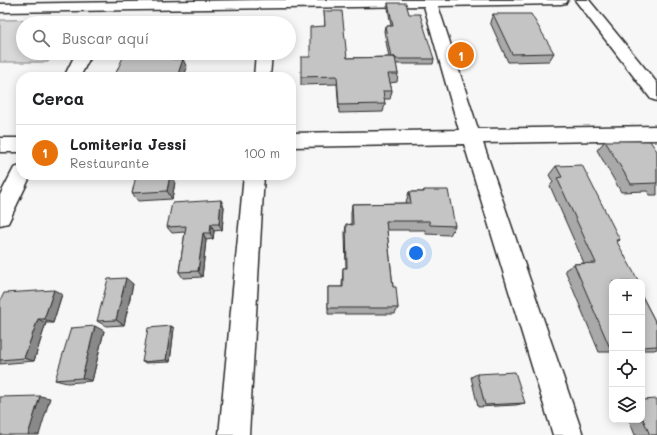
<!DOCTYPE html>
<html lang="es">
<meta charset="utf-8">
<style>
body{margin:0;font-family:Mali,sans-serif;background:#f2f2f2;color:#202124}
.controls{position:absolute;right:12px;bottom:12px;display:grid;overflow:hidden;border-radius:8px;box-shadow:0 2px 10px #0003}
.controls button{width:36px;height:36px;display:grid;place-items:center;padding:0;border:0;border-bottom:1px solid #e0e0e0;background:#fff;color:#202124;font:20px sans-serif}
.you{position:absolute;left:416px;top:253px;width:14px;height:14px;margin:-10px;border:3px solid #fff;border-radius:50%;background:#1a73e8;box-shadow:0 0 0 6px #1a73e833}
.badge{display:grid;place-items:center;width:26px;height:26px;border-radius:50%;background:#1a73e8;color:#fff;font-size:13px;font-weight:700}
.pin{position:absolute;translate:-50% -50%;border:2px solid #fff;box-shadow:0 1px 4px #0006}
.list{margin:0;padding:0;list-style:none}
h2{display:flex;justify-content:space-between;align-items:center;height:52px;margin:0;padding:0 16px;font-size:17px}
h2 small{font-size:13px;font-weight:400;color:#757577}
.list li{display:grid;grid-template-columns:26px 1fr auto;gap:12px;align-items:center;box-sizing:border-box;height:56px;padding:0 16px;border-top:1px solid #e0e0e0}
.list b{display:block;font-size:15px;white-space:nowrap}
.list p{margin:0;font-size:13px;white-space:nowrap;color:#757577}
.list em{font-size:13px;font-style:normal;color:#757577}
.icon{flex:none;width:22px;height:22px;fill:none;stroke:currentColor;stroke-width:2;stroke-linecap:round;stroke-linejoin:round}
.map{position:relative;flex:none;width:657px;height:435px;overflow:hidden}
.search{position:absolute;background:#fff;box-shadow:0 2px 10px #0003;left:16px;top:16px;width:280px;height:44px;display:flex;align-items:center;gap:10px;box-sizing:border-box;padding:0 14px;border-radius:22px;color:#757577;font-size:15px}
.panel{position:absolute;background:#fff;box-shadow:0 2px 10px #0003;left:16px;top:72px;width:280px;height:108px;border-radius:16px}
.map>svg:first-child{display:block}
.green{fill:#d9d9d9;stroke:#828282}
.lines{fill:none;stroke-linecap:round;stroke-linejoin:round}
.minor-casing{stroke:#2b2b2b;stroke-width:3}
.minor{fill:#fff;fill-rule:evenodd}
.wall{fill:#a9a9a9;stroke:#2b2b2b}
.shaded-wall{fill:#898989;stroke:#2b2b2b}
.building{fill:#c4c4c4;stroke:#2b2b2b}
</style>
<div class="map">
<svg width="657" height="435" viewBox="0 0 657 435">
<rect width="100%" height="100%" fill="#f7f7f7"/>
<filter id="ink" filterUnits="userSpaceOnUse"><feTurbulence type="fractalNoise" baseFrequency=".025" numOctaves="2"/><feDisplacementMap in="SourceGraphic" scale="8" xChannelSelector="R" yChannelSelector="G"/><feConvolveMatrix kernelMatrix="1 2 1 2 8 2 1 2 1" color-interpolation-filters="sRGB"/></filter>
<g filter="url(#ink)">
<!-- green -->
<path class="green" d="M219,17L218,23H190L191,18Z
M75,19L72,23H23V53H53L48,62H0V20Z"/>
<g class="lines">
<!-- minor casing -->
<g class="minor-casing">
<path id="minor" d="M266,0H568L566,3L561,4L438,6L478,129L657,126V140L483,143L583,435H553L464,144L291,147V133L459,130L424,6L0,12V4Z
M575,0H589L657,83V101L651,99Z
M76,53H92L80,77H64Z
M256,53H272L270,77H254Z
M0,138H21V152H0Z
M21,166V175H31L8,223L0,225V195L14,168Z
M244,175H264L249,435H219Z"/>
</g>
<!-- minor -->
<use href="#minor" class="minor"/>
</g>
<!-- wall -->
<path class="wall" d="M388,3L409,14L434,59L433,64H396L398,74L397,82L390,83L392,91L390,99H384L385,104L383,112L339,113L337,84L301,85V77L325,26L324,11L347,58L389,57L384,31L385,26H391L388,8Z
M493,14L554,53L549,61L508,62L490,22Z
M605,141L657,151V195H650L647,191L621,192L597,150Z
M556,166L620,240L617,242L612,282V352H599L565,270L574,264L584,263L550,186L553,182L549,175Z
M175,182L172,199L138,201L132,193Z
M424,190L455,226L450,235L426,234L425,230H387L393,287L398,308L395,314H328V287H342L343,268H346L345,233L346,224L351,225V213L352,204L406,203V202L409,192H423Z
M221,200L224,207L222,230L214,231L213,239L206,240L202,277L183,278L179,272L185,232L172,233L167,227Z
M133,284L124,325L106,326L97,321Z
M62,294L53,323H46L34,361L0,364V301Z
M642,296L657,325V349L654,350H642Z
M171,326L174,328L170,362L146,363L142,362Z
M104,331L92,381L67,383L55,380Z
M477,374L525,403L516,405L478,407L471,377Z
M642,400L657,435H635L629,420H642Z"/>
<!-- shaded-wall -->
<path class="shaded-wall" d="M174,53H181L176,68L172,59Z
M183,59L187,68L184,77H177Z
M170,175H171L175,182L172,199L167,191Z
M221,200L224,207L222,230L219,224Z
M211,224L214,231L213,239L210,233Z
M203,233L206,240L202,277L198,271Z
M126,278L133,284L124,325L116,320Z
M54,290L62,294L53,323L44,319Z
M38,319L46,323L34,361L24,358Z
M95,326L104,331L92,381L82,378Z
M171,326L174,328L170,362L166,360Z
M40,396L50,398L39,435H28Z"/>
<!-- building -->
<path class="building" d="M388,3H406L409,14H420L434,59H395V57H391L385,26H393Z
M324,11H342L347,58L395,57L398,74H388L392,91H383L385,104L339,105L337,76L301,77V57H310V27L325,26Z
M493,14H531L554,53L512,54Z
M125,53H174L172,59H183L177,77H114Z
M605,141H650L657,151V183L631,184Z
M582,165L620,240H616L639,282H612V348H610L574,264L596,263L557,178L562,177L556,166Z
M149,175H170L167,191L132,193L136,176Z
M424,190H448L455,226L430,225L429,221H386L393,287H396L398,308H328V287H343V268H347L346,224L353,225L352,204L411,203L409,192H424Z
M221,200L219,224H211L210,233H203L198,271L179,272L186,226L167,227L172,203Z
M126,278L116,320L97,321L108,279Z
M54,290L44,319H38L24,358L0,360V301L4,293Z
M642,296L657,325V346L642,347Z
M95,326L82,378L55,380L71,328Z
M171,326L166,360L142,362L148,328Z
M515,372L525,403L485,405L477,374Z
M40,396L28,435H0V397Z
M657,399V435H650L642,417V400Z"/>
</g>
</svg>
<div class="controls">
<button>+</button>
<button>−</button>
<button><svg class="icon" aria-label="locate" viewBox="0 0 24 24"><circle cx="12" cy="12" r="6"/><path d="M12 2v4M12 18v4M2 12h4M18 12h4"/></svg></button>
<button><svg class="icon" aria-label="layers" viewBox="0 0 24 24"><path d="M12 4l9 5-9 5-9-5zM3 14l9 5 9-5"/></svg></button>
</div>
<div class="you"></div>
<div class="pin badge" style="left:461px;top:55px;background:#e8710a">1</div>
<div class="search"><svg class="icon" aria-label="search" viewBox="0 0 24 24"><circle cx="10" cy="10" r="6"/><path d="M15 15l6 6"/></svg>Buscar aquí</div>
<section class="panel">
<h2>Cerca<small></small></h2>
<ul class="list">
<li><span class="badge" style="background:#e8710a">1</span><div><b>Lomiteria Jessi</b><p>Restaurante</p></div><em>100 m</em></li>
</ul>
</section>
</div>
